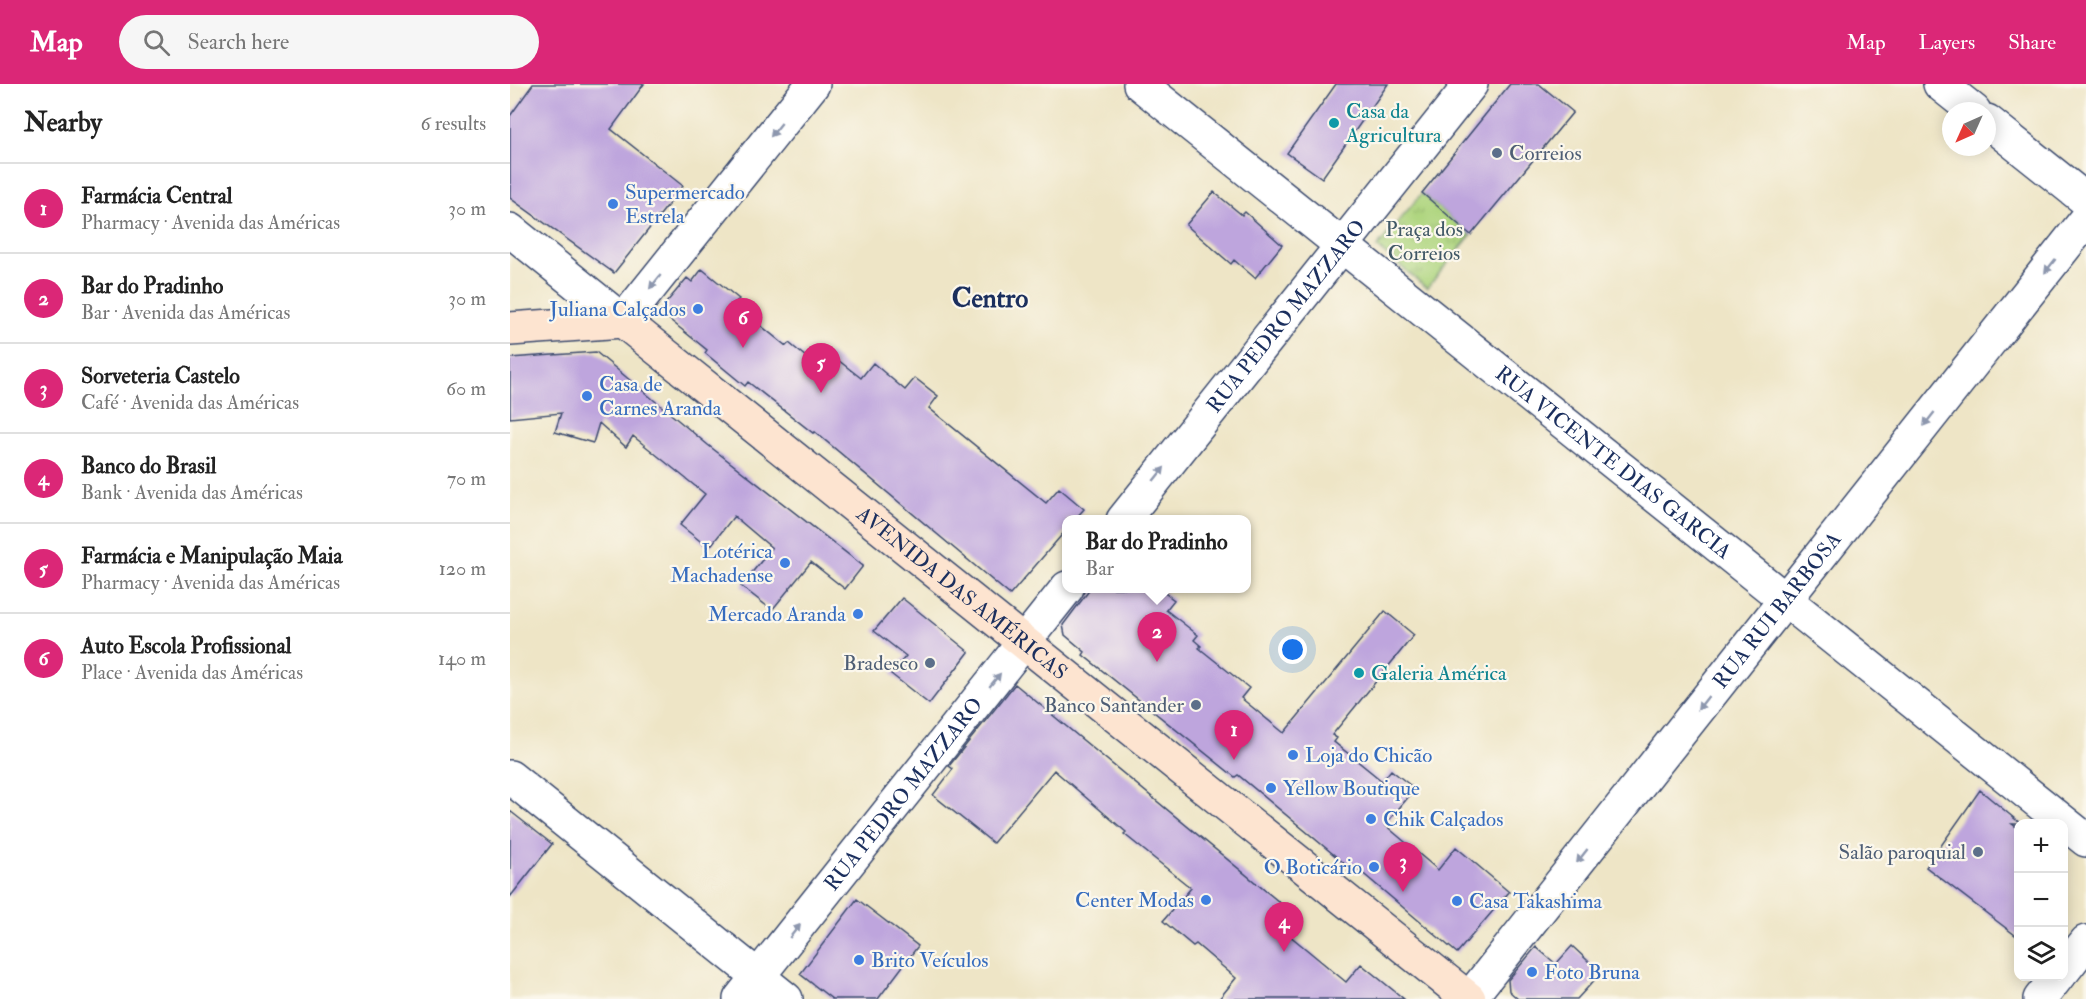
<!DOCTYPE html>
<meta charset="utf-8">
<style>
body{margin:0;font-family:"IM FELL Double Pica",serif;background:#f6f6f6;color:#222}
.controls{position:absolute;right:18px;bottom:18px;display:grid;overflow:hidden;border-radius:12px;box-shadow:0 3px 15px #0003}
.controls button{width:54px;height:54px;display:grid;place-items:center;padding:0;border:0;border-bottom:2px solid #e0e0e0;background:#fff;color:#222;font:30px sans-serif}
.compass{position:absolute;left:1432px;top:18px;width:54px;height:54px;border-radius:50%;background:#fff;box-shadow:0 3px 15px #0003;rotate:225deg}
.you{position:absolute;left:783px;top:566px;width:21px;height:21px;margin:-15px;border:4px solid #fff;border-radius:50%;background:#1a73e8;box-shadow:0 0 0 9px #1a73e833}
.badge{display:grid;place-items:center;width:39px;height:39px;border-radius:50%;background:#db2777;color:#fff;font-size:20px;font-weight:700}
.pin{position:absolute;translate:-50% -50px;filter:drop-shadow(0 2px 3px #0008)}
.pin::after{content:'';position:absolute;top:32px;width:21px;height:18px;background:inherit;clip-path:polygon(0 0,100% 0,50% 100%)}
.popup{position:absolute;left:552px;top:431px;width:189px;height:78px;box-sizing:border-box;display:grid;place-content:center;border-radius:12px;background:#fff;filter:drop-shadow(0 2px 4px #0005);font-size:20px;white-space:nowrap;color:#767676}
.popup b{font-size:22px;color:#222}
.popup::after{content:'';position:absolute;left:50%;top:100%;margin-left:-12px;border:12px solid transparent;border-top-color:#fff}
.list{margin:0;padding:0;list-style:none}
h2{display:flex;justify-content:space-between;align-items:center;height:78px;margin:0;padding:0 24px;font-size:26px}
h2 small{font-size:20px;font-weight:400;color:#767676}
.list li{display:grid;grid-template-columns:39px 1fr auto;gap:18px;align-items:center;box-sizing:border-box;height:90px;padding:0 24px;border-top:2px solid #e0e0e0}
.list b{display:block;font-size:22px;white-space:nowrap}
.list p{margin:0;font-size:20px;white-space:nowrap;color:#767676}
.list em{font-size:20px;font-style:normal;color:#767676}
.icon{flex:none;width:33px;height:33px;fill:none;stroke:currentColor;stroke-width:2;stroke-linecap:round;stroke-linejoin:round}
.map{position:relative;flex:none;width:1576px;height:915px;overflow:hidden}
header{display:flex;align-items:center;gap:36px;box-sizing:border-box;height:84px;padding:0 30px;background:#db2777;color:#fff}
header strong{font-size:28px}
nav{display:flex;gap:33px;margin-inline-start:auto;font-size:21px}
.search{width:420px;height:54px;background:#f6f6f6;display:flex;align-items:center;gap:15px;box-sizing:border-box;padding:0 21px;border-radius:33px;color:#767676;font-size:22px}
main{display:flex}
aside{flex:1;background:#fff}
.map>svg:first-child{display:block}
.park{fill:url(#park-tufts);stroke:#65826e;stroke-width:1.5}
.building{fill:#bea5dd}
.lines{fill:none;stroke-linecap:round;stroke-linejoin:round}
.minor-casing{stroke:#3b4a6e;stroke-width:36}
.tertiary-casing{stroke:#3b4a6e;stroke-width:36}
.secondary-casing{stroke:#3b4a6e;stroke-width:36}
.minor{stroke:#fff;stroke-width:33}
.tertiary{stroke:#fff;stroke-width:33}
.secondary{stroke:#fde4d0;stroke-width:33}
.oneway{fill:#8d97ae}
.culture-dot{fill:#0f9aa8;stroke:#fbf7ec;stroke-width:2}
.service-dot{fill:#5c6f8a;stroke:#fbf7ec;stroke-width:2}
.shop-dot{fill:#3f7fe0;stroke:#fbf7ec;stroke-width:2}
.labels{text-anchor:middle;dominant-baseline:central;stroke-width:4.5;stroke-linejoin:round;paint-order:stroke}
.culture-label{font-size:21px;fill:#0d838f;stroke:#fbf7ec;text-anchor:start}
.service-label{font-size:21px;fill:#4e5e75;stroke:#fbf7ec;text-anchor:end}
.shop-label{font-size:21px;fill:#366cbe;stroke:#fbf7ec;text-anchor:start}
.park-label{font-size:21px;fill:#405866;stroke:#fbf7ec}
.street-label{font-size:21px;fill:#1b2f5e;stroke:#fbf7ec}
.district-label{font-size:27px;font-weight:bold;fill:#1b2f5e;stroke:#fbf7ec}
</style>
<header>
<strong>Map</strong>
<div class="search"><svg class="icon" aria-label="search" viewBox="0 0 24 24"><circle cx="10" cy="10" r="6"/><path d="M15 15l6 6"/></svg>Search here</div>
<nav><a>Map</a><a>Layers</a><a>Share</a></nav>
</header>
<main>
<aside>
<h2>Nearby<small>6 results</small></h2>
<ul class="list">
<li><span class="badge">1</span><div><b>Farmácia Central</b><p>Pharmacy · Avenida das Américas</p></div><em>30 m</em></li>
<li><span class="badge">2</span><div><b>Bar do Pradinho</b><p>Bar · Avenida das Américas</p></div><em>30 m</em></li>
<li><span class="badge">3</span><div><b>Sorveteria Castelo</b><p>Café · Avenida das Américas</p></div><em>60 m</em></li>
<li><span class="badge">4</span><div><b>Banco do Brasil</b><p>Bank · Avenida das Américas</p></div><em>70 m</em></li>
<li><span class="badge">5</span><div><b>Farmácia e Manipulação Maia</b><p>Pharmacy · Avenida das Américas</p></div><em>120 m</em></li>
<li><span class="badge">6</span><div><b>Auto Escola Profissional</b><p>Place · Avenida das Américas</p></div><em>140 m</em></li>
</ul>
</aside>
<div class="map">
<svg width="1576" height="915" viewBox="0 0 1576 915">
<defs>
<pattern id="park-tufts" width="24" height="20" patternUnits="userSpaceOnUse" patternTransform="scale(1.5)"><rect width="24" height="20" fill="#afd57f"/><path d="M3 7l-1-3M5 7V3M7 7l1-3M15 17l-1-3M17 17v-4M19 17l1-3" fill="none" stroke="#96b770"/></pattern>
</defs>
<rect width="100%" height="100%" fill="#fbf7ec"/>
<filter id="ink" filterUnits="userSpaceOnUse"><feTurbulence type="fractalNoise" baseFrequency=".0167" numOctaves="2"/><feDisplacementMap in="SourceGraphic" scale="12" xChannelSelector="R" yChannelSelector="G"/><feConvolveMatrix kernelMatrix="1 2 1 2 8 2 1 2 1" color-interpolation-filters="sRGB"/></filter>
<filter id="wash" filterUnits="userSpaceOnUse"><feTurbulence type="fractalNoise" baseFrequency=".008" numOctaves="4" result="noise"/><feDisplacementMap in="SourceGraphic" scale="24" xChannelSelector="R" yChannelSelector="G"/><feGaussianBlur stdDeviation="1.35" result="paint"/><feColorMatrix in="noise" values="0 0 0 0 0 0 0 0 0 0 0 0 0 0 0 0 0 1.4 0 .05"/><feComposite in="paint" operator="in"/></filter>
<g filter="url(#wash)">
<rect width="100%" height="100%" fill="#eee5c6"/>
<!-- park -->
<path class="park" d="M912,109L961,151L917,204L867,163Z"/>
<g id="blocks">
<!-- building -->
<path class="building" d="M23,0H134L101,45L173,102L104,189L0,114V32Z
M826,0H878L812,94L777,69Z
M1000,0H1029L1063,28L961,151L912,109Z
M704,108L732,131L735,128L772,161L745,194L724,176L721,180L676,141Z
M192,185L229,215L224,220L276,262L279,259L308,283L319,269L351,294L363,279L395,306L405,294L428,312L419,324L536,419L549,404L574,425L565,435H557V445L500,511L305,348L303,349L238,298L235,302L195,269L197,266L155,232L156,219L177,194L182,198Z
M86,268L198,361L353,482L335,505L301,478L262,526L231,502L262,464L224,432L199,464L170,441L195,410L123,352L116,363L89,339L83,359L45,348L51,329L0,334V274Z
M581,504H648L664,516L656,526L688,551L684,556L691,562L689,564L739,604L731,614L774,649L875,527L904,551L822,651L827,654L824,658L872,697L881,686L905,705L875,741L928,786L946,763L999,808L947,869L843,781L840,784L728,691L725,693L573,571L575,568L555,551L553,541Z
M392,514L459,568L419,620L381,590L396,572L364,547Z
M505,600L786,832L773,846L836,898L851,880L894,915H709L726,894L686,860L683,862L653,837L681,804L614,750L616,748L544,686L483,759L423,711L443,685L439,682Z
M1470,706L1511,740H1502L1509,745V854L1416,783Z
M0,727L42,760L0,813Z
M347,815L408,862L368,915H322L290,890Z
M1062,862L1091,889L1067,915H1008L999,907L998,896L1026,863L1046,880Z"/>
</g>
</g>
<g filter="url(#ink)">
<use href="#blocks" fill-opacity="0" stroke="#3b4a6e" stroke-width="1.5"/>
<g class="lines">
<!-- minor casing -->
<g class="minor-casing">
<g id="minor">
<path id="s1" d="M630,0L1576,756"/>
<path d="M1430,0L1464,27"/>
<path d="M1477,37L1576,116"/>
<path d="M113,237L303,0"/>
<path id="s2" d="M613,436L961,0"/>
<path d="M1554,886L1576,858"/>
<path id="s3" d="M230,915L557,504"/>
<path id="s4" d="M959,915L1576,136"/>
<path d="M1530,915L1548,892"/>
</g>
</g>
<!-- tertiary casing -->
<g class="tertiary-casing">
<path id="tertiary" d="M0,146L113,237
M0,693L276,915"/>
</g>
<!-- secondary casing -->
<g class="secondary-casing">
<g id="secondary">
<path id="s5" d="M0,245L113,237L959,915"/>
</g>
</g>
<!-- minor -->
<use href="#minor" class="minor"/>
<!-- tertiary -->
<use href="#tertiary" class="tertiary"/>
<!-- secondary -->
<use href="#secondary" class="secondary"/>
</g>
<!-- one-way arrows -->
<defs><path id="oneway-solid" d="M-6-.8H1V-3.2L6.5 0L1 3.2V.8H-6Z" transform="scale(1.5)"/></defs>
<g class="oneway">
<use href="#oneway-solid" transform="translate(266 46) rotate(129)"/>
<use href="#oneway-solid" transform="translate(1540 182) rotate(128)"/>
<use href="#oneway-solid" transform="translate(145 198) rotate(129)"/>
<use href="#oneway-solid" transform="translate(1419 335) rotate(128)"/>
<use href="#oneway-solid" transform="translate(649 390) rotate(-51)"/>
<use href="#oneway-solid" transform="translate(485 596) rotate(-51)"/>
<use href="#oneway-solid" transform="translate(1193 619) rotate(128)"/>
<use href="#oneway-solid" transform="translate(1072 772) rotate(128)"/>
<use href="#oneway-solid" transform="translate(285 847) rotate(-51)"/>
</g>
</g>
<!-- markers -->
<g class="culture-dot">
<circle cx="824" cy="39" r="6"/>
<circle cx="849" cy="589" r="6"/>
</g>
<g class="service-dot">
<circle cx="987" cy="69" r="6"/>
<circle cx="420" cy="579" r="6"/>
<circle cx="686" cy="621" r="6"/>
<circle cx="1468" cy="768" r="6"/>
</g>
<g class="shop-dot">
<circle cx="103" cy="120" r="6"/>
<circle cx="188" cy="225" r="6"/>
<circle cx="77" cy="312" r="6"/>
<circle cx="275" cy="479" r="6"/>
<circle cx="348" cy="530" r="6"/>
<circle cx="783" cy="671" r="6"/>
<circle cx="761" cy="704" r="6"/>
<circle cx="861" cy="735" r="6"/>
<circle cx="864" cy="783" r="6"/>
<circle cx="696" cy="816" r="6"/>
<circle cx="947" cy="817" r="6"/>
<circle cx="349" cy="876" r="6"/>
<circle cx="1022" cy="888" r="6"/>
</g>
<g class="labels">
<!-- culture labels -->
<g class="culture-label">
<text x="836" y="27">Casa da<tspan x="836" dy="24">Agricultura</tspan></text>
<text x="861" y="589">Galeria América</text>
</g>
<!-- service labels -->
<g class="service-label">
<text x="999" y="69" text-anchor="start">Correios</text>
<text x="408" y="579">Bradesco</text>
<text x="674" y="621">Banco Santander</text>
<text x="1456" y="768">Salão paroquial</text>
</g>
<!-- shop labels -->
<g class="shop-label">
<text x="115" y="108">Supermercado<tspan x="115" dy="24">Estrela</tspan></text>
<text x="176" y="225" text-anchor="end">Juliana Calçados</text>
<text x="89" y="300">Casa de<tspan x="89" dy="24">Carnes Aranda</tspan></text>
<text x="263" y="467" text-anchor="end">Lotérica<tspan x="263" dy="24">Machadense</tspan></text>
<text x="336" y="530" text-anchor="end">Mercado Aranda</text>
<text x="795" y="671">Loja do Chicão</text>
<text x="773" y="704">Yellow Boutique</text>
<text x="873" y="735">Chik Calçados</text>
<text x="852" y="783" text-anchor="end">O Boticário</text>
<text x="684" y="816" text-anchor="end">Center Modas</text>
<text x="959" y="817">Casa Takashima</text>
<text x="361" y="876">Brito Veículos</text>
<text x="1034" y="888">Foto Bruna</text>
</g>
<!-- park labels -->
<g class="park-label">
<text x="914" y="145">Praça dos<tspan x="914" dy="24">Correios</tspan></text>
</g>
<!-- street labels -->
<g class="street-label">
<text stroke="none"><textPath href="#s2" startOffset="261">RUA PEDRO MAZZARO</textPath></text>
<text stroke="none"><textPath href="#s1" startOffset="606">RUA VICENTE DIAS GARCIA</textPath></text>
<text stroke="none"><textPath href="#s5" startOffset="548">AVENIDA DAS AMÉRICAS</textPath></text>
<text stroke="none"><textPath href="#s4" startOffset="496">RUA RUI BARBOSA</textPath></text>
<text stroke="none"><textPath href="#s3" startOffset="262">RUA PEDRO MAZZARO</textPath></text>
</g>
<!-- district labels -->
<g class="district-label">
<text x="480" y="214">Centro</text>
</g>
</g>
</svg>
<div class="controls">
<button>+</button>
<button>−</button>
<button><svg class="icon" aria-label="layers" viewBox="0 0 24 24"><path d="M12 4l9 5-9 5-9-5zM3 14l9 5 9-5"/></svg></button>
</div>
<svg class="compass" viewBox="-18 -18 36 36"><path d="M0-13l5 13h-10z" fill="#e53935"/><path d="M0 13l5-13h-10z" fill="#767676"/></svg>
<div class="you"></div>
<div class="pin badge" style="left:724px;top:676px">1</div>
<div class="pin badge" style="left:647px;top:578px">2</div>
<div class="popup"><b>Bar do Pradinho</b>Bar</div>
<div class="pin badge" style="left:893px;top:808px">3</div>
<div class="pin badge" style="left:774px;top:868px">4</div>
<div class="pin badge" style="left:311px;top:309px">5</div>
<div class="pin badge" style="left:233px;top:264px">6</div>
</div>
</main>
